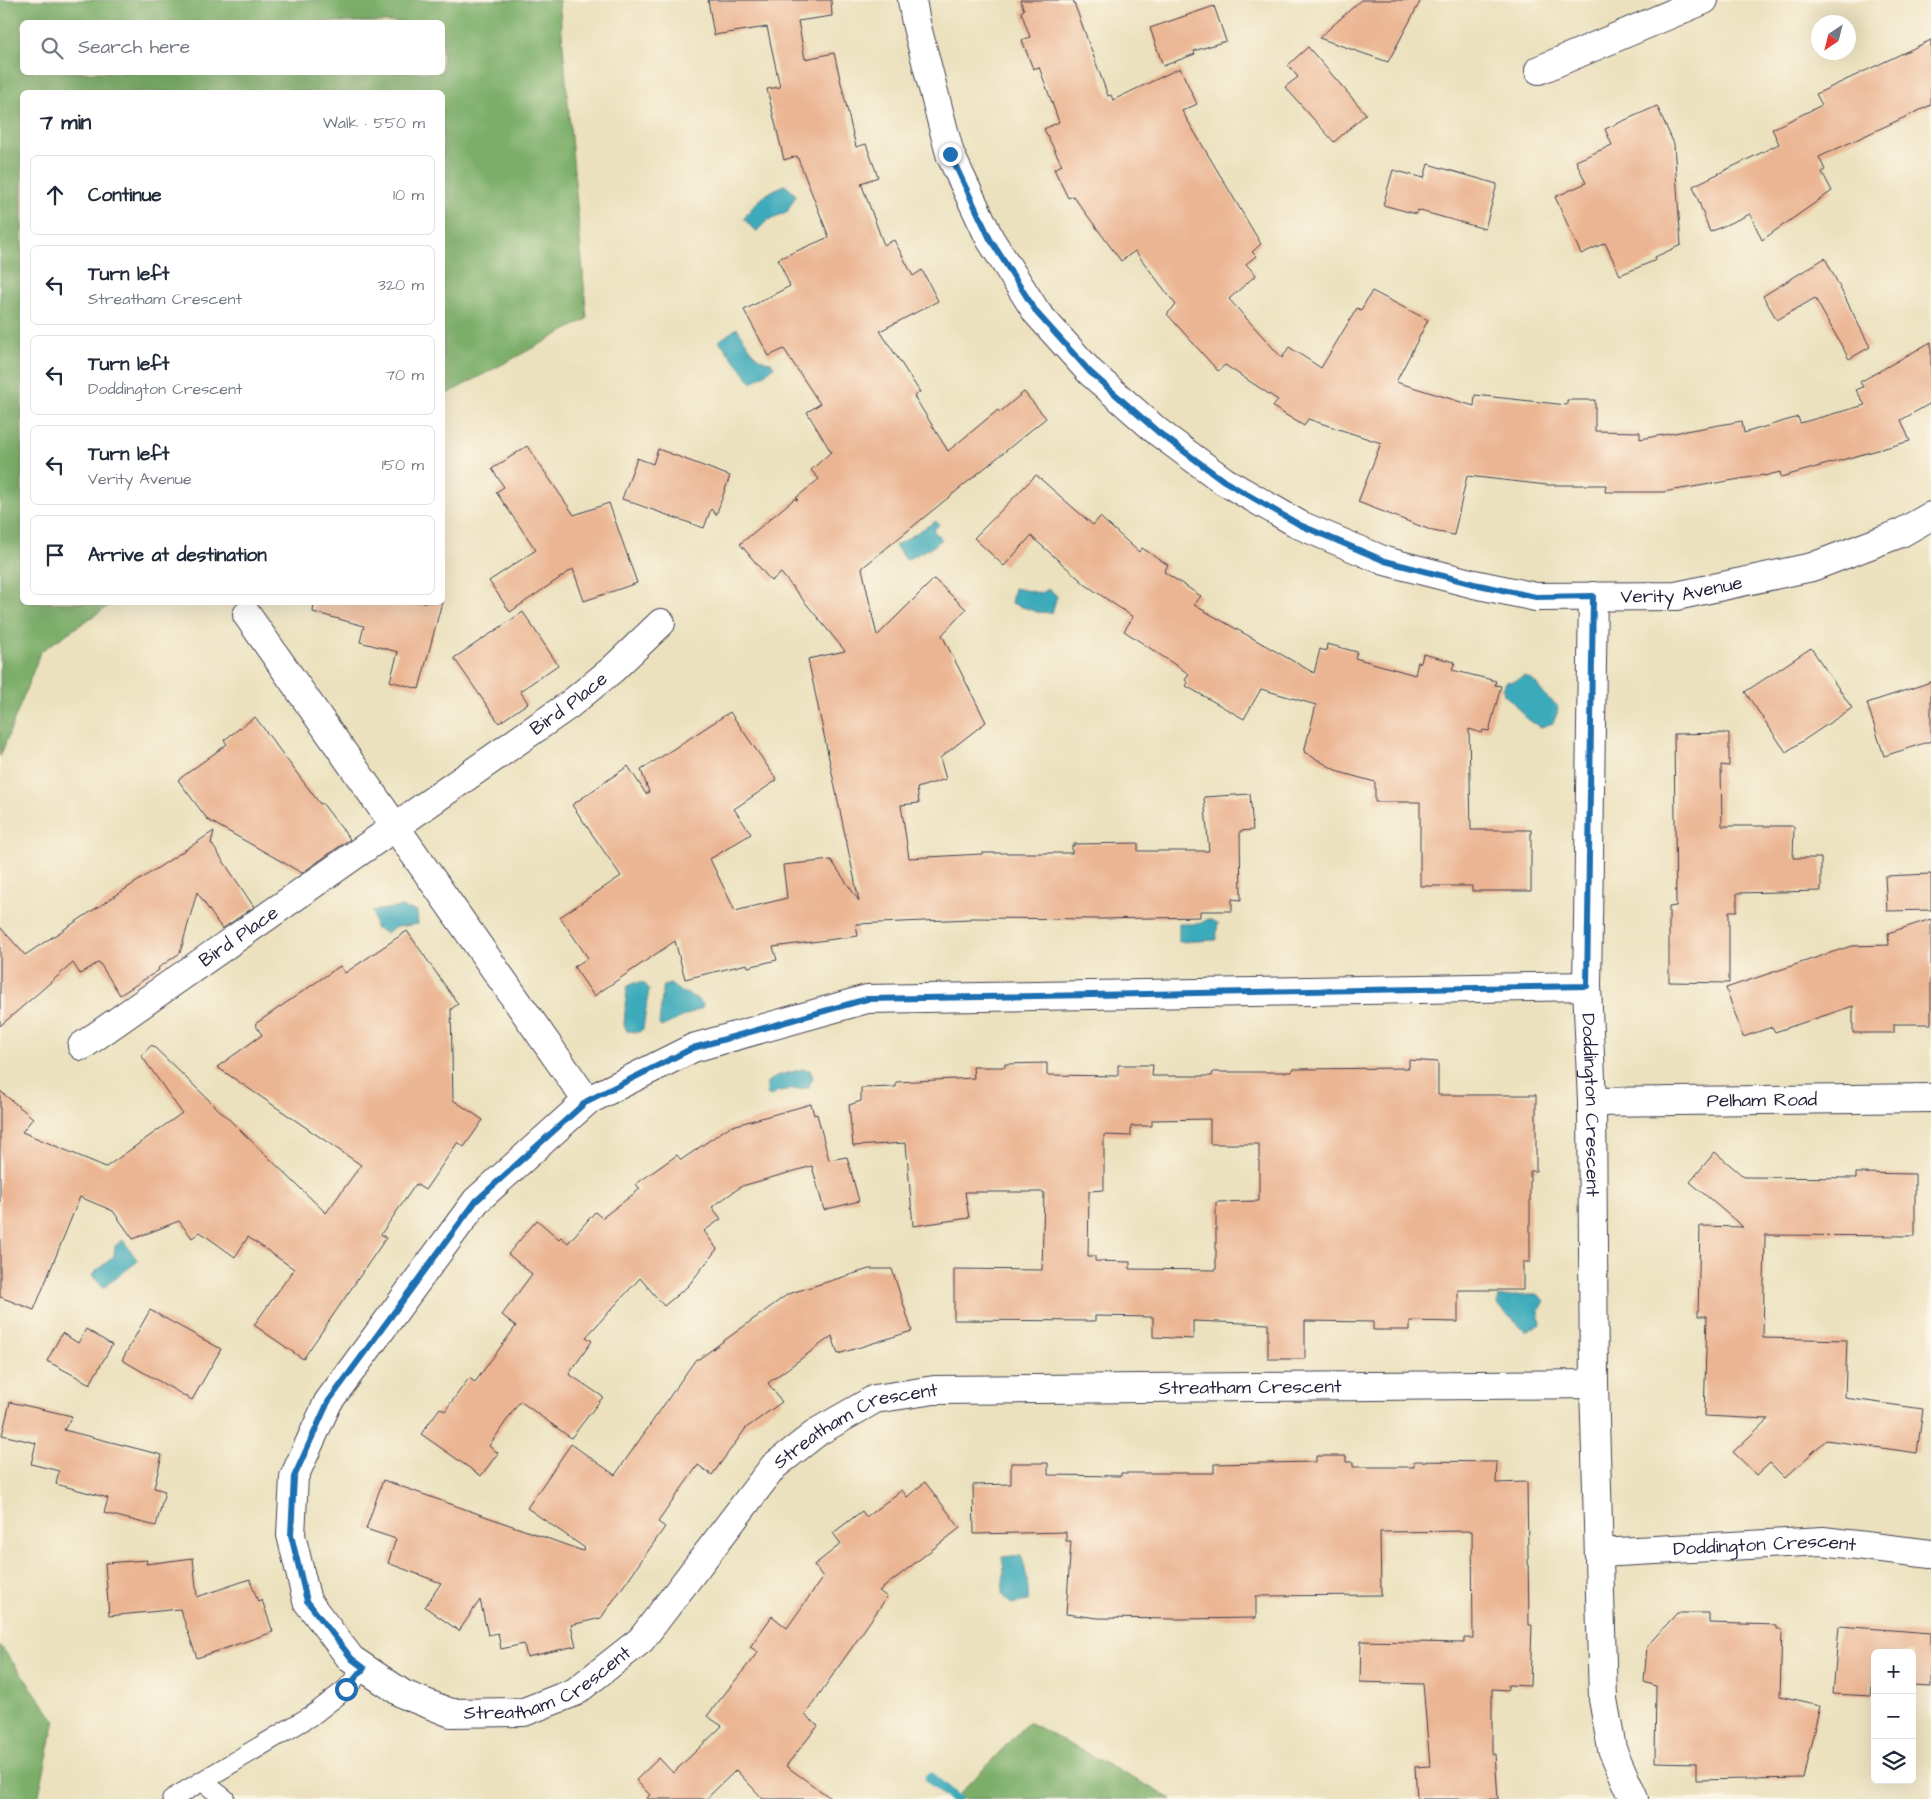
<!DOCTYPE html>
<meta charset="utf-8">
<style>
body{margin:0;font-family:"Architects Daughter",sans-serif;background:#f6f6f7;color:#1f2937}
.controls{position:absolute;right:15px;bottom:15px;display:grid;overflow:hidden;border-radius:8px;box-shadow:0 5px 20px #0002}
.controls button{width:45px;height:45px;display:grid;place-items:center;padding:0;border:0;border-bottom:1px solid #e0e1e3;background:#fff;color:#1f2937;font:25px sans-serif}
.compass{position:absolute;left:1811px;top:15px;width:45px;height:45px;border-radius:50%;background:#fff;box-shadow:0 5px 20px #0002;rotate:215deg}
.stop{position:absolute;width:15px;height:15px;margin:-11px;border:4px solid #1f6fb2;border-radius:50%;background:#fff}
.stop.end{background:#1f6fb2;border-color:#fff;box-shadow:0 1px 5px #0008}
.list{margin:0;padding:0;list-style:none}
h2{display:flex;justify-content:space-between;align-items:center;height:65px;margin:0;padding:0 20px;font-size:21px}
h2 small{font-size:16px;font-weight:400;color:#747a83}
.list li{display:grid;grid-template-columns:32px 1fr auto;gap:15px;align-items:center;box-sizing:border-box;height:80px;margin:0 10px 10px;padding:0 10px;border:1px solid #e0e1e3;border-radius:8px}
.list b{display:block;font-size:19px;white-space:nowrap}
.list p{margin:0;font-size:16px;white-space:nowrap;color:#747a83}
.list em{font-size:16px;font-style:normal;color:#747a83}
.icon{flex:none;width:28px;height:28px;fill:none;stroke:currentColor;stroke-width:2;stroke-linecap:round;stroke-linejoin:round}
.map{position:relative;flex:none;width:1931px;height:1799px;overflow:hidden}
.search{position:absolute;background:#fff;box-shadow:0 5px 20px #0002;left:20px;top:20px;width:425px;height:55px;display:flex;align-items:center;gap:12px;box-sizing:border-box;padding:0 18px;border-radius:8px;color:#747a83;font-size:19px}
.panel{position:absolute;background:#fff;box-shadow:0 5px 20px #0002;left:20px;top:90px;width:425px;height:515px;border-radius:8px}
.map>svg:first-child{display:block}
.forest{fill:#7bae69;stroke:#4e6852;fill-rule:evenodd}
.water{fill:#3baaba;stroke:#2e667a}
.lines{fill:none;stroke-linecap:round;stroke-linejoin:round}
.stream{stroke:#3baaba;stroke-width:11}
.building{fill:#ebb593;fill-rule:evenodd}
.service-casing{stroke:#403f4f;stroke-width:21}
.minor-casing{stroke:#403f4f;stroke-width:30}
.service{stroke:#fff;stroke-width:19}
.minor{stroke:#fff;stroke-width:28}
.route{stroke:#1f6fb2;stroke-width:6}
.labels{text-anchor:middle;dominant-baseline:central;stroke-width:4;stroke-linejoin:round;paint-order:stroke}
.street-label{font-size:19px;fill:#22223b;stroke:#fcf5e5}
</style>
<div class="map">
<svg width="1931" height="1799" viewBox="0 0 1931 1799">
<rect width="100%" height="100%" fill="#fcf5e5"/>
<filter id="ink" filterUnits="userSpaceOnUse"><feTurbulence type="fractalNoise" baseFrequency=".02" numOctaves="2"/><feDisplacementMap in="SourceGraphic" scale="10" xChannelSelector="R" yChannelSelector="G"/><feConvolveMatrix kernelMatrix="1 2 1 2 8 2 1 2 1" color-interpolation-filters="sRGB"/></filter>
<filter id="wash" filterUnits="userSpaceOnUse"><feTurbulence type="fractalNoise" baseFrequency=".0096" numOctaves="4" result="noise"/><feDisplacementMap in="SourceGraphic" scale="20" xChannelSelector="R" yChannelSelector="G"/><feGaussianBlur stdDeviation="1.12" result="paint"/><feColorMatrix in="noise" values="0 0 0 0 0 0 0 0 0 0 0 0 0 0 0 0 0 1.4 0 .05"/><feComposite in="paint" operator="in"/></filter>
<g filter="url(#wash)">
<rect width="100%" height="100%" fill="#ebe1be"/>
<!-- forest -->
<path class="forest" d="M0,0H559L587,319L443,396L442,92H22V602L113,603L41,651L0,757ZM22,22H442V72H22Z
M0,1645L55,1720L38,1799H0Z
M1028,1722L1172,1799H955Z"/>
<!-- water -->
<path class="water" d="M785,185L796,195L787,212L768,220L756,232L744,219C755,202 766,192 785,185Z
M737,328C745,340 755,362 771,362L774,367L752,383L719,341Z
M936,521L939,525L933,530L942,539L934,546L906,560L895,546Z
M1014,588L1040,593L1049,589L1057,596L1052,613L1037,612L1011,603Z
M1524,676C1538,680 1535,684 1544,694C1556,707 1563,702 1553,723L1541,727C1520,718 1520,706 1504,695L1503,689L1506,682L1515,681Z
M400,907L417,911L418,924L396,927L386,933L375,928L373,911Z
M1208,919L1218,923L1216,940L1179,942V924H1199Z
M633,983H644L649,989L643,1029L639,1032L627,1031L624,1025L627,987Z
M671,984C679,994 695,994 703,1004L702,1008L661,1027L659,1025L663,986Z
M803,1069L810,1070L813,1077L808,1088L778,1091L771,1096L767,1094V1082L780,1075Z
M123,1240L138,1261L103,1288L92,1275L114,1256L115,1246Z
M1525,1295H1539L1544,1301L1539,1310L1541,1324L1525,1331L1497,1305L1499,1297Z
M1021,1555C1026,1569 1029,1586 1028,1601L1011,1604L1002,1594L1004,1571L1002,1557Z"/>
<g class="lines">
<!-- stream -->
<path class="stream" d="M930,1778L955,1799"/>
</g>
<g id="blocks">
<!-- building -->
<path class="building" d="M708,0H831L832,16L798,21L805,59L834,53L856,147L866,144L878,177L861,183L884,245L894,240L913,276L922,270L938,301L880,331L920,392L914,396L948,451L998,410L1000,412L1024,392L1046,418L862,568L877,636L934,579L966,609L942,635L986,722L940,758L946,779L917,788L919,803L901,805L909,858L982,854V853H1072V845L1074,846V844L1138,843V851H1209L1204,797L1250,794L1253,830L1240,831L1241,900L1232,899V911H1200V917L1102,919L970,918V919L856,924L858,936L773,947L777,960L748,967L747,964L685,979L675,941L594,996L574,967L588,958L560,917L621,876L572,805L628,766L646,794L649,792L641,770L730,712L777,780L734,809L751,834L710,859L735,911L787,898L783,865L831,860L859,901L808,659L845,651L781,573L771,581L740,544L794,499L798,500L796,498L819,479L811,470L831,452L807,412L820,404L784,349L769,356L744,310L790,286L778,259L829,237L797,156L784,160L767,89L780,87L767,27L714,35Z
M1020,0H1073L1108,96L1111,95L1113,100L1180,68L1197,104L1182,111L1261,244L1252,252L1256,256L1246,264L1256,275L1229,299L1282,358L1289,347L1321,368L1357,308L1361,310L1372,291L1428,320L1396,382L1474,406L1475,395L1567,405V400H1595V431L1640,432V439L1742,421L1744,433L1798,417L1800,423L1865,405L1856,390L1863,387L1860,382L1931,342V403L1901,420L1910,441L1781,477L1780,472L1764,476V475L1663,492H1605L1606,485H1547L1467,476L1454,535L1433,531L1358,502L1381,443L1308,419L1304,426L1273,407L1278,400L1225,365L1218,371L1167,314L1176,305L1135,251L1121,261L1073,196L1068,198L1054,169L1062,165L1044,129L1059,122L1039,67L1033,69L1022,40L1030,37L1021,12L1024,10Z
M1361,0H1421L1388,62L1319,38Z
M1214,6L1226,41L1194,51L1195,54L1163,66L1150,28Z
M1931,40V105L1819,157L1825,170L1822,172L1832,191L1762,240L1750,214L1710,232L1693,186L1779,144L1772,129L1822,105L1816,94Z
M1308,47L1366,114L1334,142L1285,87L1298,77L1288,65Z
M1657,106L1674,144L1681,245L1655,257L1656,260L1620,275L1605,243L1581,254L1555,197L1586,183L1576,161L1612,145L1605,129Z
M1428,164L1497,184L1485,229L1417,210L1416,214L1383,205L1393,170L1424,178Z
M1825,258L1870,347L1849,359L1815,298L1777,320L1763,296Z
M527,446L574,515L609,503L637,583L584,601L573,569L510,612L489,581L536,550L496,492L504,487L492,469Z
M658,449L730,476L716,515L711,509L704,528L622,499L637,458L653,464Z
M1036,475L1093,525L1100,517L1139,552L1142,548L1168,565L1164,572L1201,596L1194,605L1314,673L1320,649L1326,651L1327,644L1357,652L1355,658L1415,675L1418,662L1421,663L1423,654L1455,662L1452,670L1496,681L1495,685L1501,686L1489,731L1483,730L1482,733L1469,729L1471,830H1531V891H1472V886H1420V802H1375V782L1339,772L1304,752L1316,705L1261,689L1244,719L1186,686L1188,682L1185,680L1189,674L1124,631L1133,617L1086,585L1031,536L1004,566L974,538Z
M314,602H442L419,689L390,681L398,652L360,642L364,626L313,612Z
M523,612L558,665L520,691L528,703L499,723L454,658Z
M1811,648L1852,708L1786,752L1745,692Z
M1931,682V741L1884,756L1867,703Z
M255,717L320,804L322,803L350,839L302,873L208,820L178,780L227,744L224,740Z
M1729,733V766L1721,765L1722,826H1794L1793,858H1821V891L1737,893V911H1729V983L1669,982V907L1676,906L1674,734Z
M214,831L211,843L254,907L222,929L197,892L180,953L158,968L159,970L120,995L99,962L80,974L73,963L0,1026V927L25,955Z
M1931,874V910L1887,911L1885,876Z
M1931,919V1024H1894V1033H1853V1006L1775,1032L1772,1027L1743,1037L1726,988L1851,946L1889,945L1888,933Z
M407,931L458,1004L451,1009L453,1100L483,1120L464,1147L458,1142L425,1190L416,1184L381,1234L386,1238L303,1359L254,1325L294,1269L248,1237L235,1257L200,1232L192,1238L179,1221L133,1239L113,1211L80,1197L34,1310L0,1297V1091L33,1118L22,1132L106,1167L182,1113L141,1055L152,1045L326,1213L361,1165L217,1067L262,1035L255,1024L340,966L345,973Z
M1409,1060L1438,1062V1095H1536V1171H1530V1262H1523V1290H1458V1322L1410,1321V1330H1373V1322L1305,1321V1359H1268V1324L1193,1321V1339L1153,1337V1317L1095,1316V1321L954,1320V1269L1042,1270L1044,1192H965L969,1218L913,1226L906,1143L853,1146L849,1105L861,1101V1088L896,1087V1082L974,1078L973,1067H1005V1064L1047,1063V1075L1118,1076V1065H1153L1152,1076H1212L1213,1072H1292V1069L1409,1068ZM1210,1119V1144H1259V1201L1216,1202V1270L1130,1269V1262L1095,1261V1256H1088L1089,1191L1104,1190V1135L1131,1136V1126H1152V1120Z
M811,1104L814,1115L817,1114L829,1160L847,1157L859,1201L824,1210L812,1166L742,1186L712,1207L721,1219L704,1231L717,1249L688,1286L664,1306L640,1278L586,1337L592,1341L569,1374L603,1397L571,1438L520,1401L489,1446L498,1453L481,1476L421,1434L440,1408L445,1411L469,1378L475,1382L516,1326L502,1315L532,1274L508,1254L537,1220L559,1239L561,1237L568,1243L595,1212L602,1218L640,1189L636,1184L677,1155L681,1160L729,1127Z
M1715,1152L1744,1177L1856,1178V1173L1915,1174V1236L1765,1235L1763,1338L1847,1340L1845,1398L1923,1409L1917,1453L1826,1440L1785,1478L1770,1463L1757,1475L1733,1452L1768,1419L1704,1416L1707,1316H1698L1700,1226L1743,1227L1690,1182Z
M869,1269H892L912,1331L838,1354L832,1336L768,1383L782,1402L746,1428L712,1475L698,1465L658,1522L665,1527L601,1618L571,1625L576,1646L527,1657L524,1644L501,1649L498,1633L488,1635L480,1600L459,1631L425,1607L441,1583L388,1563L396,1539L366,1529L383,1480L583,1551L585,1548L527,1508L571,1444L615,1475L696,1359H699L788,1294Z
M150,1310L221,1349L192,1400L122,1360Z
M86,1329L112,1345L90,1384L47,1361L62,1333L78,1343Z
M10,1402L72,1416L64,1430L162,1455L154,1488L165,1491L156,1526L104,1513L108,1498L56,1484L59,1471L31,1464L36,1443L2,1435Z
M1316,1456H1346V1462H1353V1467H1414V1461L1497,1462L1496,1483L1527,1482L1529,1625H1532L1530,1686L1508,1685V1690L1492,1689V1754H1495L1498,1799H1417L1415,1767L1430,1766L1423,1684L1360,1682L1361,1641L1464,1643V1638H1473L1472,1531L1380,1532L1381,1595L1256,1596V1618L1180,1619L1098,1618L1066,1614L1071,1541H1066V1532L974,1534L973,1485L1011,1484V1463H1048V1475L1121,1476V1473H1214V1464L1316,1462Z
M925,1482L960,1528L879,1591L887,1597L805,1715L818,1726L786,1766L832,1799H763L736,1770L706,1799H646L650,1795L636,1780L659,1758L673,1773L722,1726L707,1716L758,1652L750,1647L772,1616L787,1628L823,1577L814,1565L841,1544L833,1533L862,1511L866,1517L902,1490L907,1497Z
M193,1558L197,1597L250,1579L258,1602L262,1600L273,1632L197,1658L180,1609L109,1616L105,1563L147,1560L146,1564Z
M1677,1613H1709V1623L1777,1625V1629H1782L1780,1696L1820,1705L1803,1778L1696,1780V1763L1655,1762L1656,1686L1644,1682L1647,1646Z
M1839,1626L1931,1633V1687L1912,1686V1653H1875V1683H1872L1871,1696L1833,1694Z"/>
</g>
</g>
<g filter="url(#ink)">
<use href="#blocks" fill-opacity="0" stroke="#403f4f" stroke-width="1"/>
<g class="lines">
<!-- service casing -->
<g class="service-casing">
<path id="service" d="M202,1781L225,1799
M172,1799L314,1714L346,1689L364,1668"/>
</g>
<!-- minor casing -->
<g class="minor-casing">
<g id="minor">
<path id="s1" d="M912,0L916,23L950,154L990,239L1037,313L1090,372L1158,432L1224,481L1300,525L1385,561L1474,584L1536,597L1676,596L1812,567L1901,533L1931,516"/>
<path d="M1539,70L1704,0"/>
<path id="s2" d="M1593,596L1587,986L1592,1102L1594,1384L1603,1699L1612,1749L1634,1799"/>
<path d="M247,615L587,1101"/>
<path id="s3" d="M1587,986L867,999L693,1048L587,1101L476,1201L328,1402L294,1477L291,1535L307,1601L351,1659L403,1694L451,1713L524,1712L575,1692L641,1640L774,1466L819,1431L875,1399L934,1390L1594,1384"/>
<path id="s4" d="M82,1046L569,705L613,669L661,623"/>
<path id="s5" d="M1592,1102L1931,1098"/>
<path id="s6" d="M1599,1553L1823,1541L1931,1554"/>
</g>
</g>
<!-- service -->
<use href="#service" class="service"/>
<!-- minor -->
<use href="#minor" class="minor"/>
</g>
</g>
<g class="lines" filter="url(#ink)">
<!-- route -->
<path class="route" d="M346,1689L364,1668L352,1659L307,1601L291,1535L294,1477L328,1402L476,1201L587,1101L693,1048L867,999L1587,986L1593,596L1536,597L1474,584L1385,561L1300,525L1224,481L1158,432L1090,372L1037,313L990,239L950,154"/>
</g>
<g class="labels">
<!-- street labels -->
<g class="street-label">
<text stroke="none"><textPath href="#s1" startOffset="1074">Verity Avenue</textPath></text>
<text stroke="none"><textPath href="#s4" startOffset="595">Bird Place</textPath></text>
<text stroke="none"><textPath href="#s4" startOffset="191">Bird Place</textPath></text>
<text stroke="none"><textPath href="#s5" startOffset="170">Pelham Road</textPath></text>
<text stroke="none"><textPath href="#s2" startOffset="509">Doddington Crescent</textPath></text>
<text stroke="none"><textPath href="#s3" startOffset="2742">Streatham Crescent</textPath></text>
<text stroke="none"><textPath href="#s3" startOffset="2338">Streatham Crescent</textPath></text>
<text stroke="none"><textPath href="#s6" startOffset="166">Doddington Crescent</textPath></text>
<text stroke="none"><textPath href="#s3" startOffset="1918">Streatham Crescent</textPath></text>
</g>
</g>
</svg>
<div class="controls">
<button>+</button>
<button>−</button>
<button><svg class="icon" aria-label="layers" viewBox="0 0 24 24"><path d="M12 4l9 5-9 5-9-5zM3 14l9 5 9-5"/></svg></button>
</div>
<svg class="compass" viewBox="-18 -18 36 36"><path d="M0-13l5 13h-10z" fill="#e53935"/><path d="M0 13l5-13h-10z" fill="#747a83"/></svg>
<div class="stop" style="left:346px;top:1689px"></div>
<div class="stop end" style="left:950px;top:154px"></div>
<div class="search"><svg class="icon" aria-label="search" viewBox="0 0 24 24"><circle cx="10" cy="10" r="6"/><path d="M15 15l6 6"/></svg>Search here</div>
<section class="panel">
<h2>7 min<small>Walk · 550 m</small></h2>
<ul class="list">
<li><svg class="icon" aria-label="ahead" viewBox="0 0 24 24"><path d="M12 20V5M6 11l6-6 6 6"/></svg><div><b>Continue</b></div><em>10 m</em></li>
<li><svg class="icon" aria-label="left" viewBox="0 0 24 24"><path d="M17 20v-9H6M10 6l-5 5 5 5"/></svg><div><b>Turn left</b><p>Streatham Crescent</p></div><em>320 m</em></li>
<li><svg class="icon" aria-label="left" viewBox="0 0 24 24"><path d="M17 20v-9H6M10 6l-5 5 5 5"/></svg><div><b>Turn left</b><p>Doddington Crescent</p></div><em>70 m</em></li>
<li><svg class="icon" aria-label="left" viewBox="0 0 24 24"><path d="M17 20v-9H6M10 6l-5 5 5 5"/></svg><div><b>Turn left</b><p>Verity Avenue</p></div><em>150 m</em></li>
<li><svg class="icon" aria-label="arrive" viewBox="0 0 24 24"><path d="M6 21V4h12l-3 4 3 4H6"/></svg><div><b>Arrive at destination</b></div></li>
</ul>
</section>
</div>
